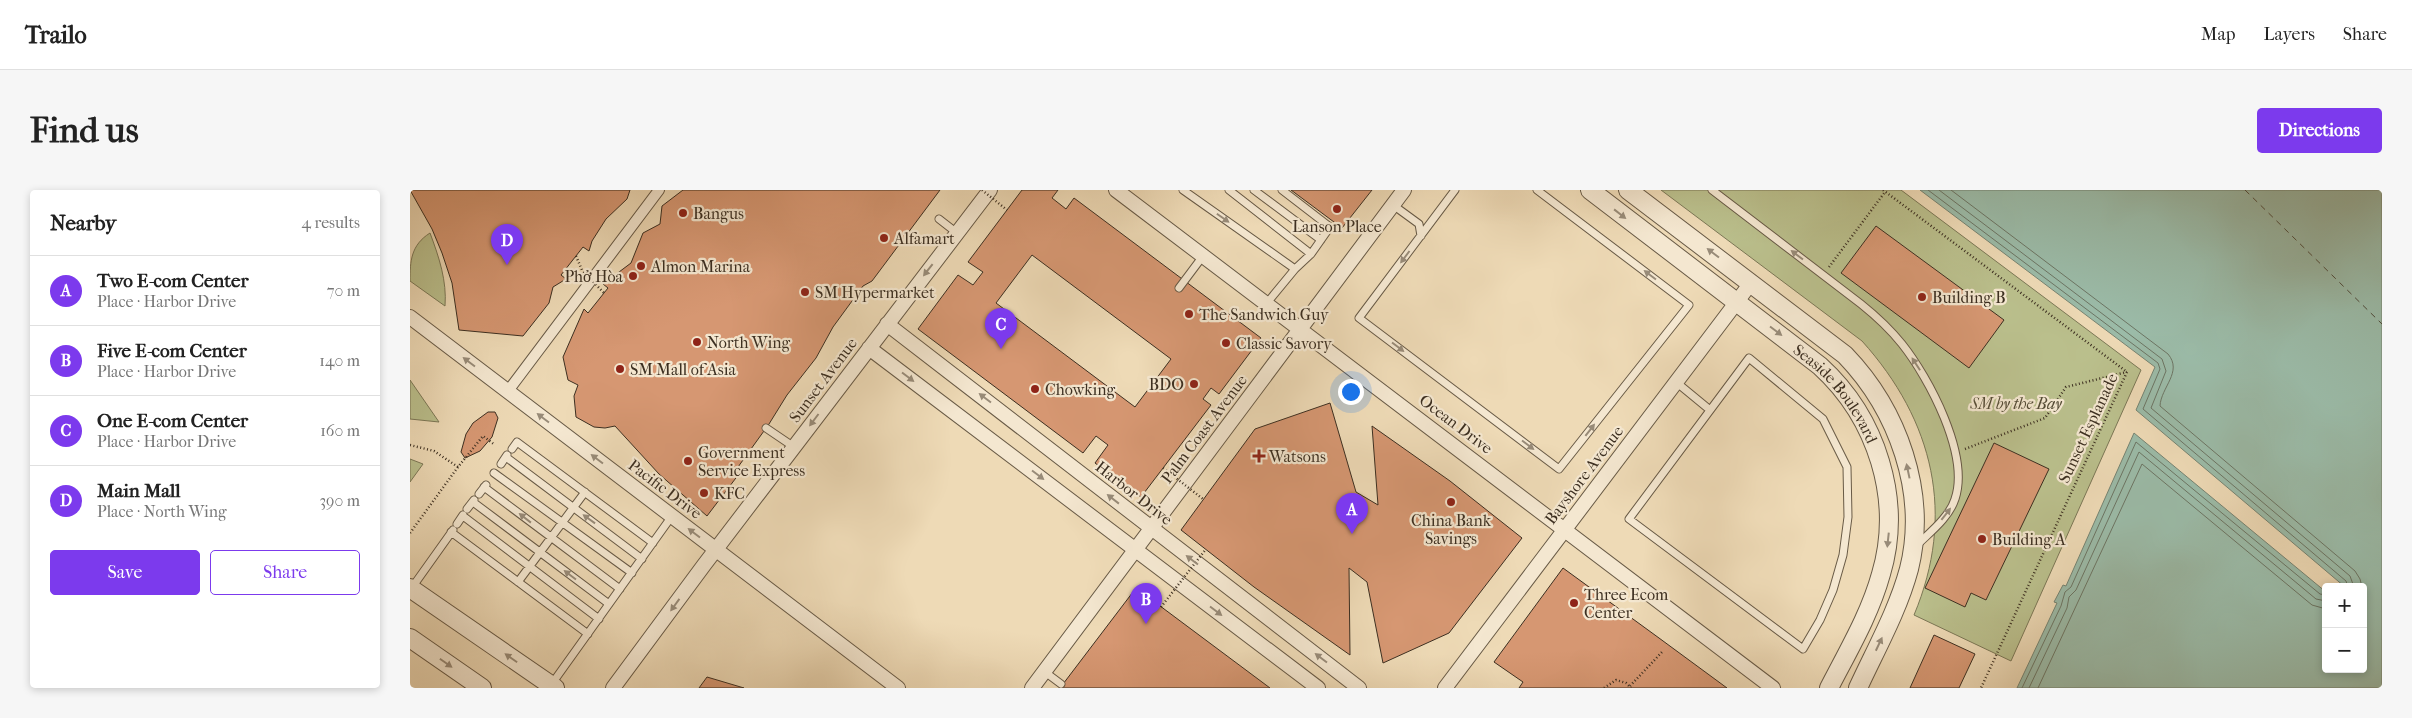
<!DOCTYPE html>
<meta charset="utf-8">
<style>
body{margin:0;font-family:"IM FELL French Canon",serif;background:#f6f6f6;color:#222}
.controls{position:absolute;right:15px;bottom:15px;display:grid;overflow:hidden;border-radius:5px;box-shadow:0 2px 8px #0003}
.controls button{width:45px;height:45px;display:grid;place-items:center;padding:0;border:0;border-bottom:1px solid #e0e0e0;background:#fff;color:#222;font:25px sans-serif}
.you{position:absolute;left:940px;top:201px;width:18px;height:18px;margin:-12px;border:4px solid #fff;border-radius:50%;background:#1a73e8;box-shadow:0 0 0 8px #1a73e833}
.badge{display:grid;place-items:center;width:32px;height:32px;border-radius:50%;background:#7c3aed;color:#fff;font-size:16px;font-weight:700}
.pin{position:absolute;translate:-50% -41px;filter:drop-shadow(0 1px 2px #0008)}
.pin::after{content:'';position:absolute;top:26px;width:18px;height:15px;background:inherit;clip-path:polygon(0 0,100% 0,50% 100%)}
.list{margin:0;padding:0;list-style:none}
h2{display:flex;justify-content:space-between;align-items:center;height:65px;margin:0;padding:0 20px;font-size:21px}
h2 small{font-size:16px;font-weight:400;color:#767676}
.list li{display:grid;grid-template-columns:32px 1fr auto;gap:15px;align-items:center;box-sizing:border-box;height:70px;padding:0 20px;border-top:1px solid #e0e0e0}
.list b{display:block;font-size:19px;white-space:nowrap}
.list p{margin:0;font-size:16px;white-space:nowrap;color:#767676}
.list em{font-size:16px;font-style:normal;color:#767676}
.actions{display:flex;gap:10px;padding:15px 20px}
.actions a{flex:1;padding:11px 0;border:1px solid #7c3aed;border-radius:5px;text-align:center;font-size:18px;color:#7c3aed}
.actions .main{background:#7c3aed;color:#fff}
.map{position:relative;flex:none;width:1972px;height:498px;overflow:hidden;border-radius:5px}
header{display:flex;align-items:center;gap:30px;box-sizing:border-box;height:70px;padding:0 25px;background:#fff;border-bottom:1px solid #e0e0e0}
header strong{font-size:24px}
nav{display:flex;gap:28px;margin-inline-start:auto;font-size:18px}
.intro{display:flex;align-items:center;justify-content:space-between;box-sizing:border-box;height:120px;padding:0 30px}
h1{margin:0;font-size:35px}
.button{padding:12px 22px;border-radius:5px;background:#7c3aed;color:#fff;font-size:18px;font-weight:700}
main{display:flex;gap:30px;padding:0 30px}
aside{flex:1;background:#fff;border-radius:5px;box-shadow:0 2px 8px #0003}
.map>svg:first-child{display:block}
.green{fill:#babf8c;stroke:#7b7756}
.water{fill:#9bbba8;stroke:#758372}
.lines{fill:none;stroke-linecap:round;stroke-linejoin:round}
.shore{stroke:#6c7564;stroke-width:1}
.ferry{stroke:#4f4b3c;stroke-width:1;stroke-dasharray:6 5;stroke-linecap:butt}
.building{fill:#d69772;stroke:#3c2f21;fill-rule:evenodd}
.service-casing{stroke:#685a46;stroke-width:9}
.pedestrian-casing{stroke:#685a46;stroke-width:12}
.minor-casing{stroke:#685a46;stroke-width:16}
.tertiary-casing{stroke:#685a46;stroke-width:20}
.path{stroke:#3c2f21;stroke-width:2.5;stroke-dasharray:1 2.5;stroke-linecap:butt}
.service{stroke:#f4e7d0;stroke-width:7}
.pedestrian{stroke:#f4e7d0;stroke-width:10}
.minor{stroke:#f4e7d0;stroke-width:14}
.tertiary{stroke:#f4e7d0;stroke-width:18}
.path-bridge{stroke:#3c2f21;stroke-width:2.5;stroke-dasharray:1 2.5;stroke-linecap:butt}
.oneway{fill:#988b78}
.poi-dot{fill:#8f2418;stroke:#f4e7d0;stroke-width:2}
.labels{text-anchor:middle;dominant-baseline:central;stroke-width:4.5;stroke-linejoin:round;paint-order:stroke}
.poi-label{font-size:16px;fill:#3c2f21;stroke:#f4e7d0;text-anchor:start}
.street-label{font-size:16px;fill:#3c2f21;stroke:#f4e7d0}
.park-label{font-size:16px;font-style:italic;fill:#554c36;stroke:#f4e7d0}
</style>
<header>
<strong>Trailo</strong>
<nav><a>Map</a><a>Layers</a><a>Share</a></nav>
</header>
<div class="intro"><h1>Find us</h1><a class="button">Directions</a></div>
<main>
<aside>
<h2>Nearby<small>4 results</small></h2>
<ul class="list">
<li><span class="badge">A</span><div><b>Two E-com Center</b><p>Place · Harbor Drive</p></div><em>70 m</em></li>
<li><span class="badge">B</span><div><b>Five E-com Center</b><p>Place · Harbor Drive</p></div><em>140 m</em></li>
<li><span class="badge">C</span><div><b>One E-com Center</b><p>Place · Harbor Drive</p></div><em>160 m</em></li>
<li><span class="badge">D</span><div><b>Main Mall</b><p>Place · North Wing</p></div><em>390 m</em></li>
</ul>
<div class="actions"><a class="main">Save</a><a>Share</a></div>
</aside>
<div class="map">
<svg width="1972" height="498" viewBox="0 0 1972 498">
<rect width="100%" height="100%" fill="#eedab6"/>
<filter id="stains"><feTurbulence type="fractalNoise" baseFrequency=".004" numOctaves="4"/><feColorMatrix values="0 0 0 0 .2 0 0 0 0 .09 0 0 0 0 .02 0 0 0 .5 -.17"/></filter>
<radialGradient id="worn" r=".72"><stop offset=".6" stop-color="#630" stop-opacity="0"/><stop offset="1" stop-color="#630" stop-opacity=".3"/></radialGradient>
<!-- green -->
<path class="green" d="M1251,0H1491L1731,180L1601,471L1504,425C1546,325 1524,231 1452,151Z
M20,43C29,67 37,91 35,116L0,91C0,71 1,55 20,43Z
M0,190L29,232L0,229Z
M0,269L13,274L0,292Z"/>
<!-- water -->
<path class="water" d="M1510,0H1972V498H1607L1647,413L1644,412L1653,395L1656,396L1724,243L1916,402V479H1953V397H1935L1726,220L1745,177Z"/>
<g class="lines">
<!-- shore -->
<path class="shore" d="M1518,0L1748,173L1750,179L1733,219L1936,391L1938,397
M1529,0L1752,169L1756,181L1741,218L1940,386L1944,397
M1541,0L1758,164C1773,182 1751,197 1750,216L1945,381L1950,389L1952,397
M1612,498L1651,416L1655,402L1661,397L1726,252L1910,404L1916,405
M1619,498L1657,418L1659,407L1666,400L1729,262L1906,409L1916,411
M1628,498L1732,274L1902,415L1916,419"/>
<!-- ferry -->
<path class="ferry" d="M1835,0L1972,134"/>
</g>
<!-- building -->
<path class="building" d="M0,0H220L217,9L196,29L182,51L179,61L173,57L151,85L156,89L143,97L139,113L113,146L49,140L42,93L32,63L22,39Z
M273,0H530L462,91L453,96L423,137L406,168L377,205L359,234L328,277L332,280L297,326L249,284L205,236L195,238L184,237L166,227L164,206L168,195L158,190L153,167L174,119L178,123L198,98L193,94L221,73L233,43L250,34L252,16Z
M612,0H648L642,8L656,19L664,8L851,148L809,204L801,198L793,209L801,215L731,307L685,273L698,255L686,246L673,263L508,139L548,85L563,95L573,82L558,72ZM622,65L761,169L725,217L586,113Z
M881,0H962L932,38Z
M1466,36L1594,130L1559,178L1431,83Z
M920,213L946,302L968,315L962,236L1040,291L1112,348L1039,443L973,473L957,392L939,378L940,465L844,397L771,340L845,239Z
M78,222H85L88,228L82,247L70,261L55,268L51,262L56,244L63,233Z
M1584,253L1639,279L1576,410L1561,403L1555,417L1515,398Z
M1153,378L1249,448L1317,498H1109L1113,492L1084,472Z
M726,398L860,498H650Z
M1524,445L1565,464L1549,498H1500Z
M297,487L334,498H289Z"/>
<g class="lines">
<!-- service casing -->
<g class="service-casing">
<path id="service" d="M773,0L885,79
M819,0L901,64
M844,0L911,50
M1045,0L949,128L1149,279L1279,115L1127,0
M1302,0L1451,114C1466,126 1480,139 1492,154C1519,188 1560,265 1545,309C1539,328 1519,343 1506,356
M983,15L1009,34L1011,46
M529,29L547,43
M769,98L793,66
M857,113L885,79L901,64L920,37L872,0
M1339,168L1413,229L1437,277L1438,327L1433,365L1423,400L1410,430L1393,459L1219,329Z
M1266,192L1300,220
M356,238L384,257
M102,259L107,252L243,353
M96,267L232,369
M91,274L97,265
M84,283L222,383
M74,297L210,399
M69,304L76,295
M63,312L199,414
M57,319L64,310
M53,326L189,429
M47,334L53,325
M41,342L178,444
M108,392L175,302
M1,399L43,340
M635,482L651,494
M141,495L262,326"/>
</g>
<!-- pedestrian casing -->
<g class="pedestrian-casing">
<path id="pedestrian" d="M98,201L249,0"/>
</g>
<!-- minor casing -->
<g class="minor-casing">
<path id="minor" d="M706,0L1363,498
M0,127L488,498
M477,134L949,498
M459,158L908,498
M203,498L294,375L580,0
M622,498L994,0
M1035,498L1341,93"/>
</g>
<!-- tertiary casing -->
<g class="tertiary-casing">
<g id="tertiary">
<path id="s1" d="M1180,0L1410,176C1467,228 1493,310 1471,384C1460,424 1438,461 1419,498"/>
<path d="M1218,0L1435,165C1488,220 1518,303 1499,379C1488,420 1466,459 1448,498"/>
<path d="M0,398L145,498"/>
<path d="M0,448L72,498"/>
</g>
</g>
<!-- path -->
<path class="path" d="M1473,0L1717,182L1571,498
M1419,77L1475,2
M0,255L24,261L48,277L73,246L85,255
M1555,259L1635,228L1656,197L1717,182
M0,343L48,277
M1220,496L1253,461
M1194,498L1206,490L1216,493L1221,498"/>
<!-- service -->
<use href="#service" class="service"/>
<!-- pedestrian -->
<use href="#pedestrian" class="pedestrian"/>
<!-- minor -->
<use href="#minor" class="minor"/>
<!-- tertiary -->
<use href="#tertiary" class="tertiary"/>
<!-- path-bridge -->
<path class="path-bridge" d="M572,0L597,20
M166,66L172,80L194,103
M753,278L793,309
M751,417L796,359"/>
</g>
<!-- one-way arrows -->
<defs><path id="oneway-solid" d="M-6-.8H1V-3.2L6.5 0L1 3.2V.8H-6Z" transform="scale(1.25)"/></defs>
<g class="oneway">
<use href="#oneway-solid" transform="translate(1210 24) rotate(38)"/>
<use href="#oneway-solid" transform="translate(813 28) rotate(35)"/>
<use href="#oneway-solid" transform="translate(1303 63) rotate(-143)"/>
<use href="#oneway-solid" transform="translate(1387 65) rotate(-143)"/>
<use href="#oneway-solid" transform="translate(995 67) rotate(127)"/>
<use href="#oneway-solid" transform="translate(518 80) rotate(128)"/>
<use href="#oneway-solid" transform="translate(1240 85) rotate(-143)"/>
<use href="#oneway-solid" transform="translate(1366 141) rotate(37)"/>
<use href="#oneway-solid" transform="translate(988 157) rotate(37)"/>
<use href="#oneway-solid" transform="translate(59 172) rotate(-143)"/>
<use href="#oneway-solid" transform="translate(1506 174) rotate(-123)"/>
<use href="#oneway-solid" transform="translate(498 187) rotate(37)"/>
<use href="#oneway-solid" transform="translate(575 208) rotate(-143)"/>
<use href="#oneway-solid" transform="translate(133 228) rotate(-143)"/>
<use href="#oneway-solid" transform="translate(404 230) rotate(127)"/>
<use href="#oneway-solid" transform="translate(1180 240) rotate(-52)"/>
<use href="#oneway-solid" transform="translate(1118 255) rotate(37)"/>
<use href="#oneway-solid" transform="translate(187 269) rotate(-143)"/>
<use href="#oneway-solid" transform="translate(1498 281) rotate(-102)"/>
<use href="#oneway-solid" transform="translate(628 285) rotate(37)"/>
<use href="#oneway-solid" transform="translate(703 309) rotate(-142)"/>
<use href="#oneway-solid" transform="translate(1536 324) rotate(-52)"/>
<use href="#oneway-solid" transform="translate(115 328) rotate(-142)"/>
<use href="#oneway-solid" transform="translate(179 329) rotate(-144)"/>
<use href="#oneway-solid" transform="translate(284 343) rotate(-143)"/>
<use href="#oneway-solid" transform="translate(1478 350) rotate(96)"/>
<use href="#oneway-solid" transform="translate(782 370) rotate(-143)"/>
<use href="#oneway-solid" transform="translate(160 385) rotate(-143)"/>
<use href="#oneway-solid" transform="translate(265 415) rotate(126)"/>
<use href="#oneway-solid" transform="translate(806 421) rotate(37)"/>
<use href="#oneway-solid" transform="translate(1469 454) rotate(-65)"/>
<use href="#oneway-solid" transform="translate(101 468) rotate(-145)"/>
<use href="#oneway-solid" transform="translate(911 468) rotate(-143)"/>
<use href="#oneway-solid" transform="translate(36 473) rotate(35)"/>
</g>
<!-- markers -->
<g class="poi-dot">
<circle cx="927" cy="19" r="5"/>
<circle cx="273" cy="23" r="5"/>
<circle cx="474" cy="48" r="5"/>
<circle cx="231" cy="76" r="5"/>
<circle cx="223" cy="86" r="5"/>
<circle cx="395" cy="102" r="5"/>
<circle cx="1512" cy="107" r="5"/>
<circle cx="779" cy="124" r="5"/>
<circle cx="287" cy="152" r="5"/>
<circle cx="816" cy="153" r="5"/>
<circle cx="210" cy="179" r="5"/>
<circle cx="784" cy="194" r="5"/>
<circle cx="625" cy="199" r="5"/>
<path d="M846.5 258.5h5v5h5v5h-5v5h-5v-5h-5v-5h5z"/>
<circle cx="278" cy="271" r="5"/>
<circle cx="294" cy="303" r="5"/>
<circle cx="1041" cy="312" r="5"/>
<circle cx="1572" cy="349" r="5"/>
<circle cx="1164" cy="413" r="5"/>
</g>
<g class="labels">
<!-- poi labels -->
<g class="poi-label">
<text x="283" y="23">Bangus</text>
<text x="927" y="36" text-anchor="middle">Lanson Place</text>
<text x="484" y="48">Alfamart</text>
<text x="241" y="76">Almon Marina</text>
<text x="213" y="86" text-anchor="end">Phở Hòa</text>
<text x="405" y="102">SM Hypermarket</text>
<text x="1522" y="107">Building B</text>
<text x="789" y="124">The Sandwich Guy</text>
<text x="297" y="152">North Wing</text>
<text x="826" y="153">Classic Savory</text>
<text x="220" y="179">SM Mall of Asia</text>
<text x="774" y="194" text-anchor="end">BDO</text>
<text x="635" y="199">Chowking</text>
<text x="288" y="262">Government<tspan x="288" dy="18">Service Express</tspan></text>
<text x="859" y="266">Watsons</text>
<text x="304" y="303">KFC</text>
<text x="1041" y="330" text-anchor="middle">China Bank<tspan x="1041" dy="18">Savings</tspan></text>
<text x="1582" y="349">Building A</text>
<text x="1174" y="404">Three Ecom<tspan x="1174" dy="18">Center</tspan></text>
</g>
<!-- street labels -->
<g class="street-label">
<text transform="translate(413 190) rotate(-53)">Sunset Avenue</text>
<text stroke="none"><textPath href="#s1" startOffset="321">Seaside Boulevard</textPath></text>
<text transform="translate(1046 234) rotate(37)">Ocean Drive</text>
<text transform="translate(1678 238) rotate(-65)">Sunset Esplanade</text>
<text transform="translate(794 239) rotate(-53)">Palm Coast Avenue</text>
<text transform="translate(1174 285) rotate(-53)">Bayshore Avenue</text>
<text transform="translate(255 299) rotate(37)">Pacific Drive</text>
<text transform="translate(724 303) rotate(38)">Harbor Drive</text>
</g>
<!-- park labels -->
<g class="park-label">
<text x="1606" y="213">SM by the Bay</text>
</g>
</g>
<rect width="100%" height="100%" filter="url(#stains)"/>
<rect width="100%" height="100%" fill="url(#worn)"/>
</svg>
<div class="controls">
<button>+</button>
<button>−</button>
</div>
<div class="you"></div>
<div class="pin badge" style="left:942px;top:344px">A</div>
<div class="pin badge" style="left:736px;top:434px">B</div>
<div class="pin badge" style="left:591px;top:159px">C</div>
<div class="pin badge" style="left:97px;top:75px">D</div>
</div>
</main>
